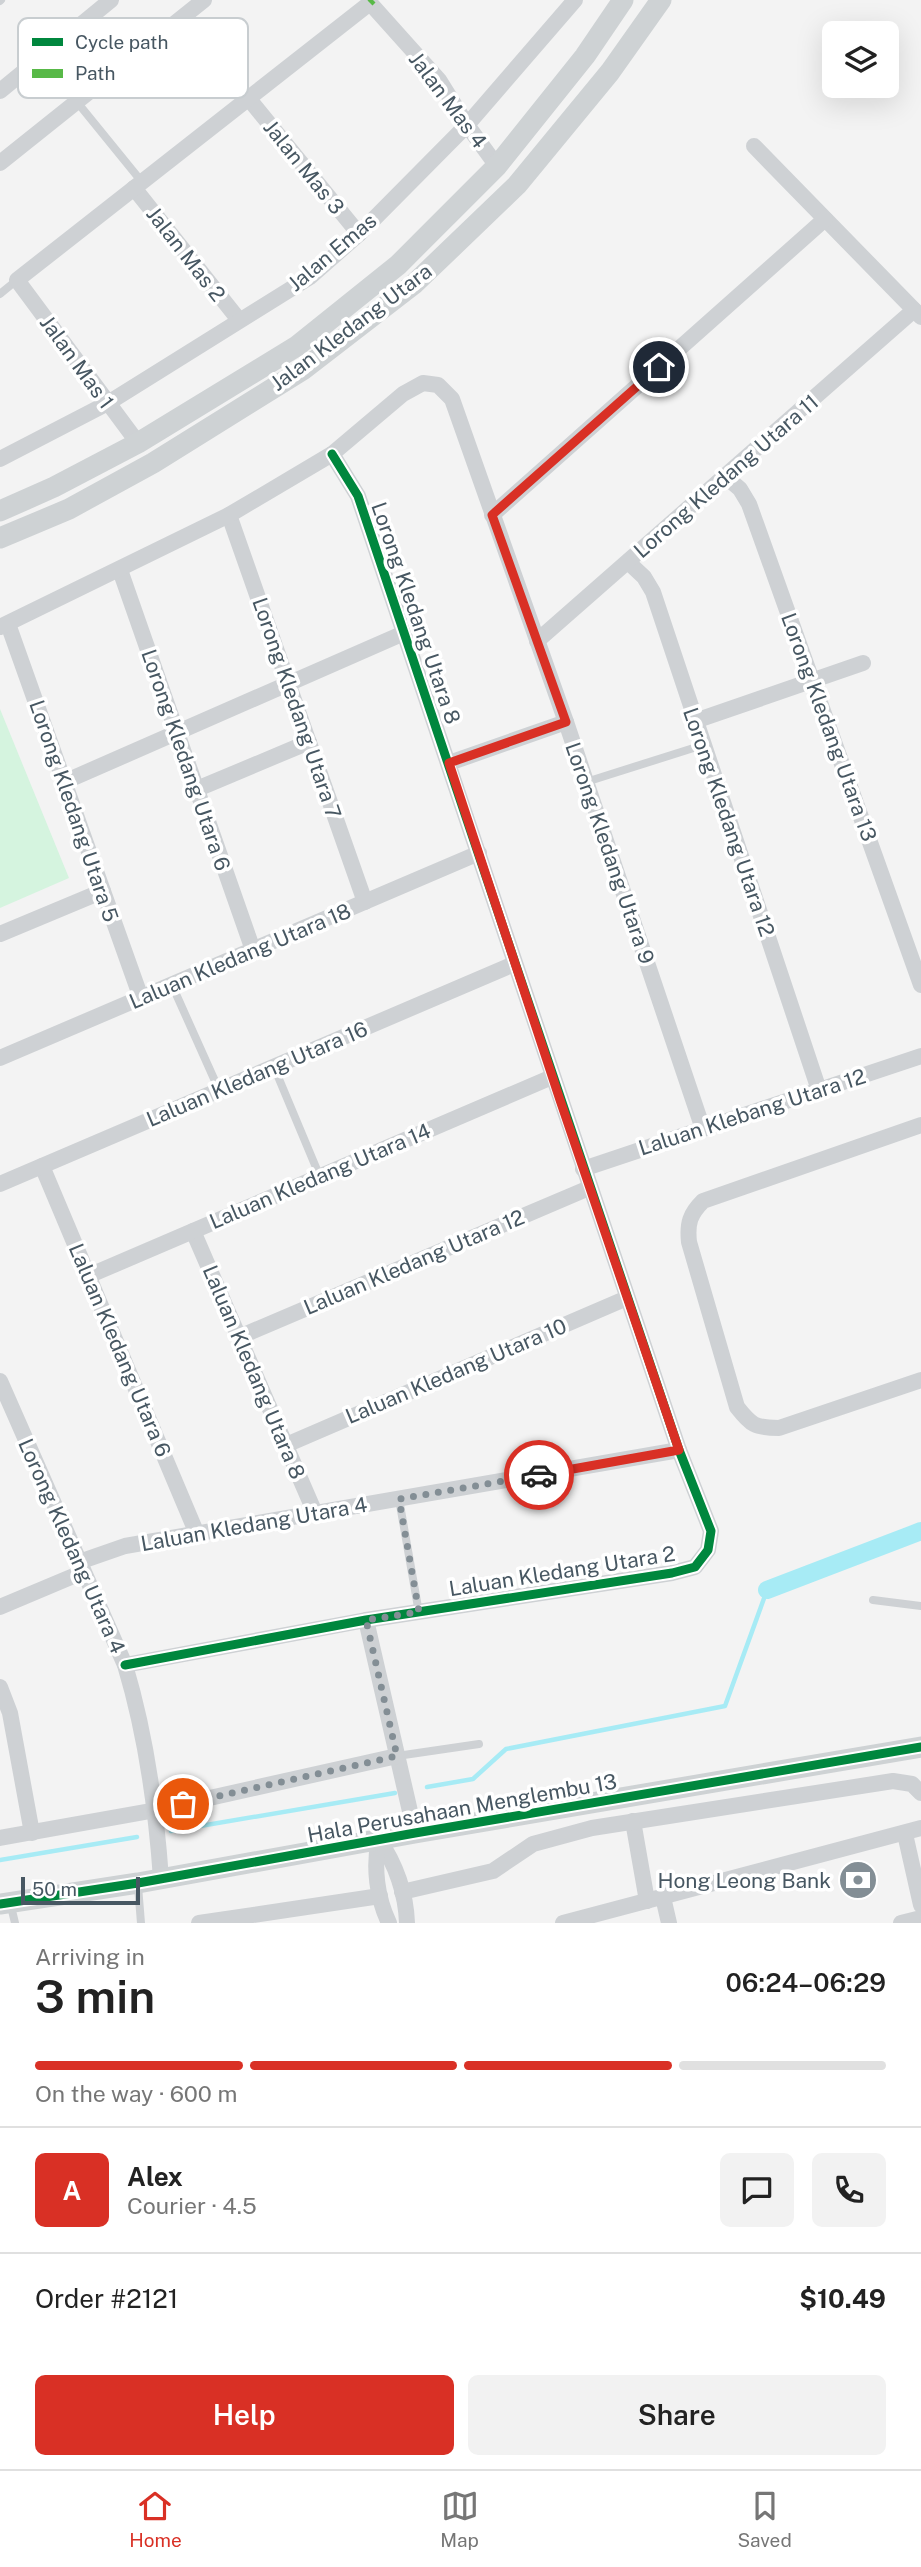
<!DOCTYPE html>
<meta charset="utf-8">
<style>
body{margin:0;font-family:"Public Sans",sans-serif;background:#f2f2f2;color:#222;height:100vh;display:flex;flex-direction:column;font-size:26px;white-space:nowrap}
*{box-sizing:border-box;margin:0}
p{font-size:23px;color:#767676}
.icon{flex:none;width:38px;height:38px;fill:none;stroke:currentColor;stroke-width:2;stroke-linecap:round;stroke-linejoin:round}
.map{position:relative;height:1923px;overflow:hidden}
.sheet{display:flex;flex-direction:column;background:#fff;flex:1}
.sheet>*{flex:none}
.buttons{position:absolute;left:822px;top:21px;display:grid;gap:14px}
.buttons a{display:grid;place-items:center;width:77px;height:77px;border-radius:10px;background:#fff;box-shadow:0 7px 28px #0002;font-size:35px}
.scale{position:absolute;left:21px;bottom:18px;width:119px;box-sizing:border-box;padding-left:7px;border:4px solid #475762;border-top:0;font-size:19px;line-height:24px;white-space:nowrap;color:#475762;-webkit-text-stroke:5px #fff;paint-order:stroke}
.pin{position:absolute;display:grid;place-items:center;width:60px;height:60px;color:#fff;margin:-30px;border:4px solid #fff;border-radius:50%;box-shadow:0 2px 7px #0007}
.courier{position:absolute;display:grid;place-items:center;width:70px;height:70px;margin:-35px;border:5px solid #d93025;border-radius:50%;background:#fff;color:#222;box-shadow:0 2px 9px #0007}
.overview em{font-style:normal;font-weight:600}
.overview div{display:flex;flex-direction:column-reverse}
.overview{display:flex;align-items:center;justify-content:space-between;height:119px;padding:0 35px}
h1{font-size:46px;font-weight:600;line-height:52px}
.bar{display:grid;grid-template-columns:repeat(4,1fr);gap:10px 7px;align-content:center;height:84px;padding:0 35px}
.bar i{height:9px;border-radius:5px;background:#e0e0e0}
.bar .on{background:#d93025}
.bar p{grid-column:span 4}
.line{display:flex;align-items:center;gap:18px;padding:0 35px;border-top:2px solid #e0e0e0}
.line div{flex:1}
.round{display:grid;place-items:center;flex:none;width:74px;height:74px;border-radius:10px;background:#f2f2f2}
.button{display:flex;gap:14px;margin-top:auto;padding:14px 35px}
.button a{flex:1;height:80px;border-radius:10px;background:#d93025;color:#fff;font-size:28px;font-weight:600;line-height:80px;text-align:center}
.button a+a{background:#f2f2f2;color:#222}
.dock{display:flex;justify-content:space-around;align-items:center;height:98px;border-top:2px solid #e0e0e0;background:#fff;font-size:19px;color:#767676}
.dock a{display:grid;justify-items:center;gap:4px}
.dock .on{color:#d93025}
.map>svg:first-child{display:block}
</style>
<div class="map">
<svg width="921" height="1923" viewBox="0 0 921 1923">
<rect width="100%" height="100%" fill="#f3f3f3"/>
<polygon fill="#d5f4df" points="0,709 69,878 0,908"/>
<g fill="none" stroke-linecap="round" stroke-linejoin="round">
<g stroke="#a7ebf5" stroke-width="4.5">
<polyline points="427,1787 473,1779 506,1749 725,1706 767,1590"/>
<polyline points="171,1831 395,1793"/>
<polyline points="0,1860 137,1837"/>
</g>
<polyline stroke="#a7ebf5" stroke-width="18" points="767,1590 921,1531"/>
<g stroke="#ced1d4" stroke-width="8">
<polyline points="0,1 1,0"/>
<polyline points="77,102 142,182"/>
<polyline points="0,294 17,280"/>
<polyline points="586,782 703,745"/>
<polyline points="172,985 219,1090"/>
<polyline points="274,1067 320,1177"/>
<polyline points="399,1499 419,1613"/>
<polyline points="873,1600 921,1606"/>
<polyline points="397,1756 479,1744"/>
<polyline points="138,1886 141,1923"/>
<polyline points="10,1902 15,1923"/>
</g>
<g stroke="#ced1d4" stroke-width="16">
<polyline points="0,91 111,0"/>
<polyline points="249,99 359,234"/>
<polyline points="754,146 921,317"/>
<polyline points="0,163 204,0"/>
<polyline points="134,188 239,320"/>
<polyline points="138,443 17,280 370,3 439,80 467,125 497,166"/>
<polyline points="0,459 108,403 310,277 359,234 467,125 575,0"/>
<polyline points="725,476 740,489 749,504 921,985"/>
<polyline points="229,515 365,902"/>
<polyline points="492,515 825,219"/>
<polyline points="628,562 644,577 653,592 819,1090"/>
<polyline points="120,570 253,950"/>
<polyline points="8,624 141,998"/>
<polyline points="0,627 229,515 332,454 403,394 423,383 438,385 452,399 566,722 703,1129"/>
<polyline points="537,641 914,310"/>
<polyline points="695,721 863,663"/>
<polyline points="449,763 566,722"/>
<polyline points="64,782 404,633"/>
<polyline points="197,789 309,742"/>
<polyline points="0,934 103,891"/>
<polyline points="0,1058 479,853"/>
<path d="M921 1125 703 1201C690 1214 687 1223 689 1242L737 1407C751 1425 755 1428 779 1428L921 1380"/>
<polyline points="42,1166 197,1534"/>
<polyline points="583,1169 921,1056"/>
<polyline points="0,1184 514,964"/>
<polyline points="193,1231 315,1513"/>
<polyline points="88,1276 552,1077"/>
<polyline points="239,1337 589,1188"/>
<path d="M0 1381 125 1665C146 1735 156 1806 161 1879"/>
<polyline points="286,1445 627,1298"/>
<polyline points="79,1562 125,1546 679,1450"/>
<polyline points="0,1607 83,1572"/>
<polyline points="366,1620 415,1833"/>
<polyline points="125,1665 366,1620 672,1573 695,1567 708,1550 711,1531 679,1450 358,496 332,454"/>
<polyline points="0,1687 10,1713 32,1833"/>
<polyline points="633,1821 647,1901"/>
<polyline points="905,1834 921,1905"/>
<polyline points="0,1838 156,1810 397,1756"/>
<path d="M379 1840C396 1864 406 1894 407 1923"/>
<path d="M379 1840C373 1867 377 1898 389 1923"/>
<polyline points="402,1892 493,1871 533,1844 592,1828 893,1781 912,1784 921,1793"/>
<polyline points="663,1897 669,1923"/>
<polyline points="199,1923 380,1896"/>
<polyline points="563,1923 921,1828"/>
<polyline points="901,1923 921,1918"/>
</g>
<g stroke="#ced2d4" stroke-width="21">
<polyline points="0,511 54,487 138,443 297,346 398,265 497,166 585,56 623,0"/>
<polyline points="0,538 69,509 153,463 304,369 414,284 517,185 610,72 661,0"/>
<polyline points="0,1904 138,1883 415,1833 921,1747"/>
</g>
<polyline stroke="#58b947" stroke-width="7" stroke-dasharray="14 7" stroke-linecap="butt" points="370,3 373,0"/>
<defs>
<g id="cycleway">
<polyline points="125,1665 366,1620 672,1573 695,1567 708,1550 711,1531 679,1450 358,496 332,454"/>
<polyline points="0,1904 138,1883 415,1833 921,1747"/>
</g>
</defs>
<use href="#cycleway" stroke="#fff" stroke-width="13"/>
<use href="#cycleway" stroke="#00873e" stroke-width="9"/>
</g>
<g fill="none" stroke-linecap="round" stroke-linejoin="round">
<polyline stroke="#838e95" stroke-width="7" stroke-dasharray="0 12.6" points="183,1804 397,1756 366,1620 419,1612 399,1499 539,1475"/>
<polyline stroke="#d93025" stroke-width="9" points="539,1475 679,1450 560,1100 449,763 566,722 492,515 659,367"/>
</g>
<defs>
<symbol id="bank-disc" viewBox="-11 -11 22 22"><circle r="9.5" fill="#838e95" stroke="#fff"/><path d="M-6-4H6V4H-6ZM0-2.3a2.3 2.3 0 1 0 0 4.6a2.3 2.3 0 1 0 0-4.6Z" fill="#fff"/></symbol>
</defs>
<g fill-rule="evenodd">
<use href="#bank-disc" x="836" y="1858" width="44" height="44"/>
</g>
<g text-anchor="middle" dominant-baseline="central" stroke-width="7" stroke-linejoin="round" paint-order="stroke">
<g font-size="21" fill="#475762" stroke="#fff">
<text transform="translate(448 100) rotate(53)">Jalan Mas 4</text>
<text transform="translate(304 167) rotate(51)">Jalan Mas 3</text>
<text transform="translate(332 252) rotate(-40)">Jalan Emas</text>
<text transform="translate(186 254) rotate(52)">Jalan Mas 2</text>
<text transform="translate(351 327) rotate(-37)">Jalan Kledang Utara</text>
<text transform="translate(77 362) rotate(54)">Jalan Mas 1</text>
<text transform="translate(726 476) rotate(-41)">Lorong Kledang Utara 11</text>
<text transform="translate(416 613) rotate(71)">Lorong Kledang Utara 8</text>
<text transform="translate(297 708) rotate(71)">Lorong Kledang Utara 7</text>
<text transform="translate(829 727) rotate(70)">Lorong Kledang Utara 13</text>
<text transform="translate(186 760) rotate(71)">Lorong Kledang Utara 6</text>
<text transform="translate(74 811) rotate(71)">Lorong Kledang Utara 5</text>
<text transform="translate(729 822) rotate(71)">Lorong Kledang Utara 12</text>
<text transform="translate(610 853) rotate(71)">Lorong Kledang Utara 9</text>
<text transform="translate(240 956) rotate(-23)">Laluan Kledang Utara 18</text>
<text transform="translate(257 1074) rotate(-23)">Laluan Kledang Utara 16</text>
<text transform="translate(752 1112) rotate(-18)">Laluan Klebang Utara 12</text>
<text transform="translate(320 1176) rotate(-23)">Laluan Kledang Utara 14</text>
<text transform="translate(414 1262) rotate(-23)">Laluan Kledang Utara 12</text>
<text transform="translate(120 1350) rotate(67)">Laluan Kledang Utara 6</text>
<text transform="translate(456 1371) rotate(-23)">Laluan Kledang Utara 10</text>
<text transform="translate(254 1372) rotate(67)">Laluan Kledang Utara 8</text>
<text transform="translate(254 1524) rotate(-10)">Laluan Kledang Utara 4</text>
<text transform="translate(72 1546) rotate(66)">Lorong Kledang Utara 4</text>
<text transform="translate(562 1571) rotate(-9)">Laluan Kledang Utara 2</text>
<text transform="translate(462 1808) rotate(-10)">Hala Perusahaan Menglembu 13</text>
</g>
<g font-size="21" fill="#475762" stroke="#fff" text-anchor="end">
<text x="831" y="1880">Hong Leong Bank</text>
</g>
</g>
<rect x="18" y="18" width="230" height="80" rx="10" fill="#fff" stroke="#c8cdd0" stroke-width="2"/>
<rect x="32" y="38" width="31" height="8" fill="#00873e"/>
<rect x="32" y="69" width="31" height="9" fill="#58b947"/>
<g font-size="19" fill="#475762">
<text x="75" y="49">Cycle path</text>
<text x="75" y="80">Path</text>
</g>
</svg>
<div class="buttons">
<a><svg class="icon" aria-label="layers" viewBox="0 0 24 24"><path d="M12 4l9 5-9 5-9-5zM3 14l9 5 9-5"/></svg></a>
</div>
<div class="scale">50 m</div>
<div class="pin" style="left:183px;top:1804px;background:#ea580c"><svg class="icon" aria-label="bag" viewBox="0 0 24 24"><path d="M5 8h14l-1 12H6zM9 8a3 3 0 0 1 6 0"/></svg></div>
<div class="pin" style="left:659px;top:367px;background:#1f2937"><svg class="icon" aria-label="home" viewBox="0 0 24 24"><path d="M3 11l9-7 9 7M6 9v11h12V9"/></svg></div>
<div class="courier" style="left:539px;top:1475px"><svg class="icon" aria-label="car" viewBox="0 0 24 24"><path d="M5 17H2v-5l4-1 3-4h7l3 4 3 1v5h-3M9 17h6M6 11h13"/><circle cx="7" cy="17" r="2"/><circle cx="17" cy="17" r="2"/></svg></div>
</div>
<section class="sheet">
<div class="overview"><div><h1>3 min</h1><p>Arriving in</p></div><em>06:24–06:29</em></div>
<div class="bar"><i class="on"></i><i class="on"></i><i class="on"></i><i></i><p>On the way · 600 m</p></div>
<div class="line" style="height:126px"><b class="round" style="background:#d93025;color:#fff">A</b><div><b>Alex</b><p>Courier · 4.5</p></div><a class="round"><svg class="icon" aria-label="chat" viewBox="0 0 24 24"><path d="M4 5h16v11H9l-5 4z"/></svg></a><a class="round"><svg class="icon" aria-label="phone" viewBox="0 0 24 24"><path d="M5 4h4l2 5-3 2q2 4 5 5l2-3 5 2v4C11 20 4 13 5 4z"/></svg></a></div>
<div class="line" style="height:91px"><div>Order #2121</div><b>$10.49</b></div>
<div class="button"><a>Help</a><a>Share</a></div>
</section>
<nav class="dock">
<a class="on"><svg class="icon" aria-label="home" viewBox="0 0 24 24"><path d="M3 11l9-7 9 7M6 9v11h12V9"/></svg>Home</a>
<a><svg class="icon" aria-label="map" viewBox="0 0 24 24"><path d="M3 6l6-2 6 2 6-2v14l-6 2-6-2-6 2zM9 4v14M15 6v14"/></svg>Map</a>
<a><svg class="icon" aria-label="saved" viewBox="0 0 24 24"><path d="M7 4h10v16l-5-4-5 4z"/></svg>Saved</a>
</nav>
